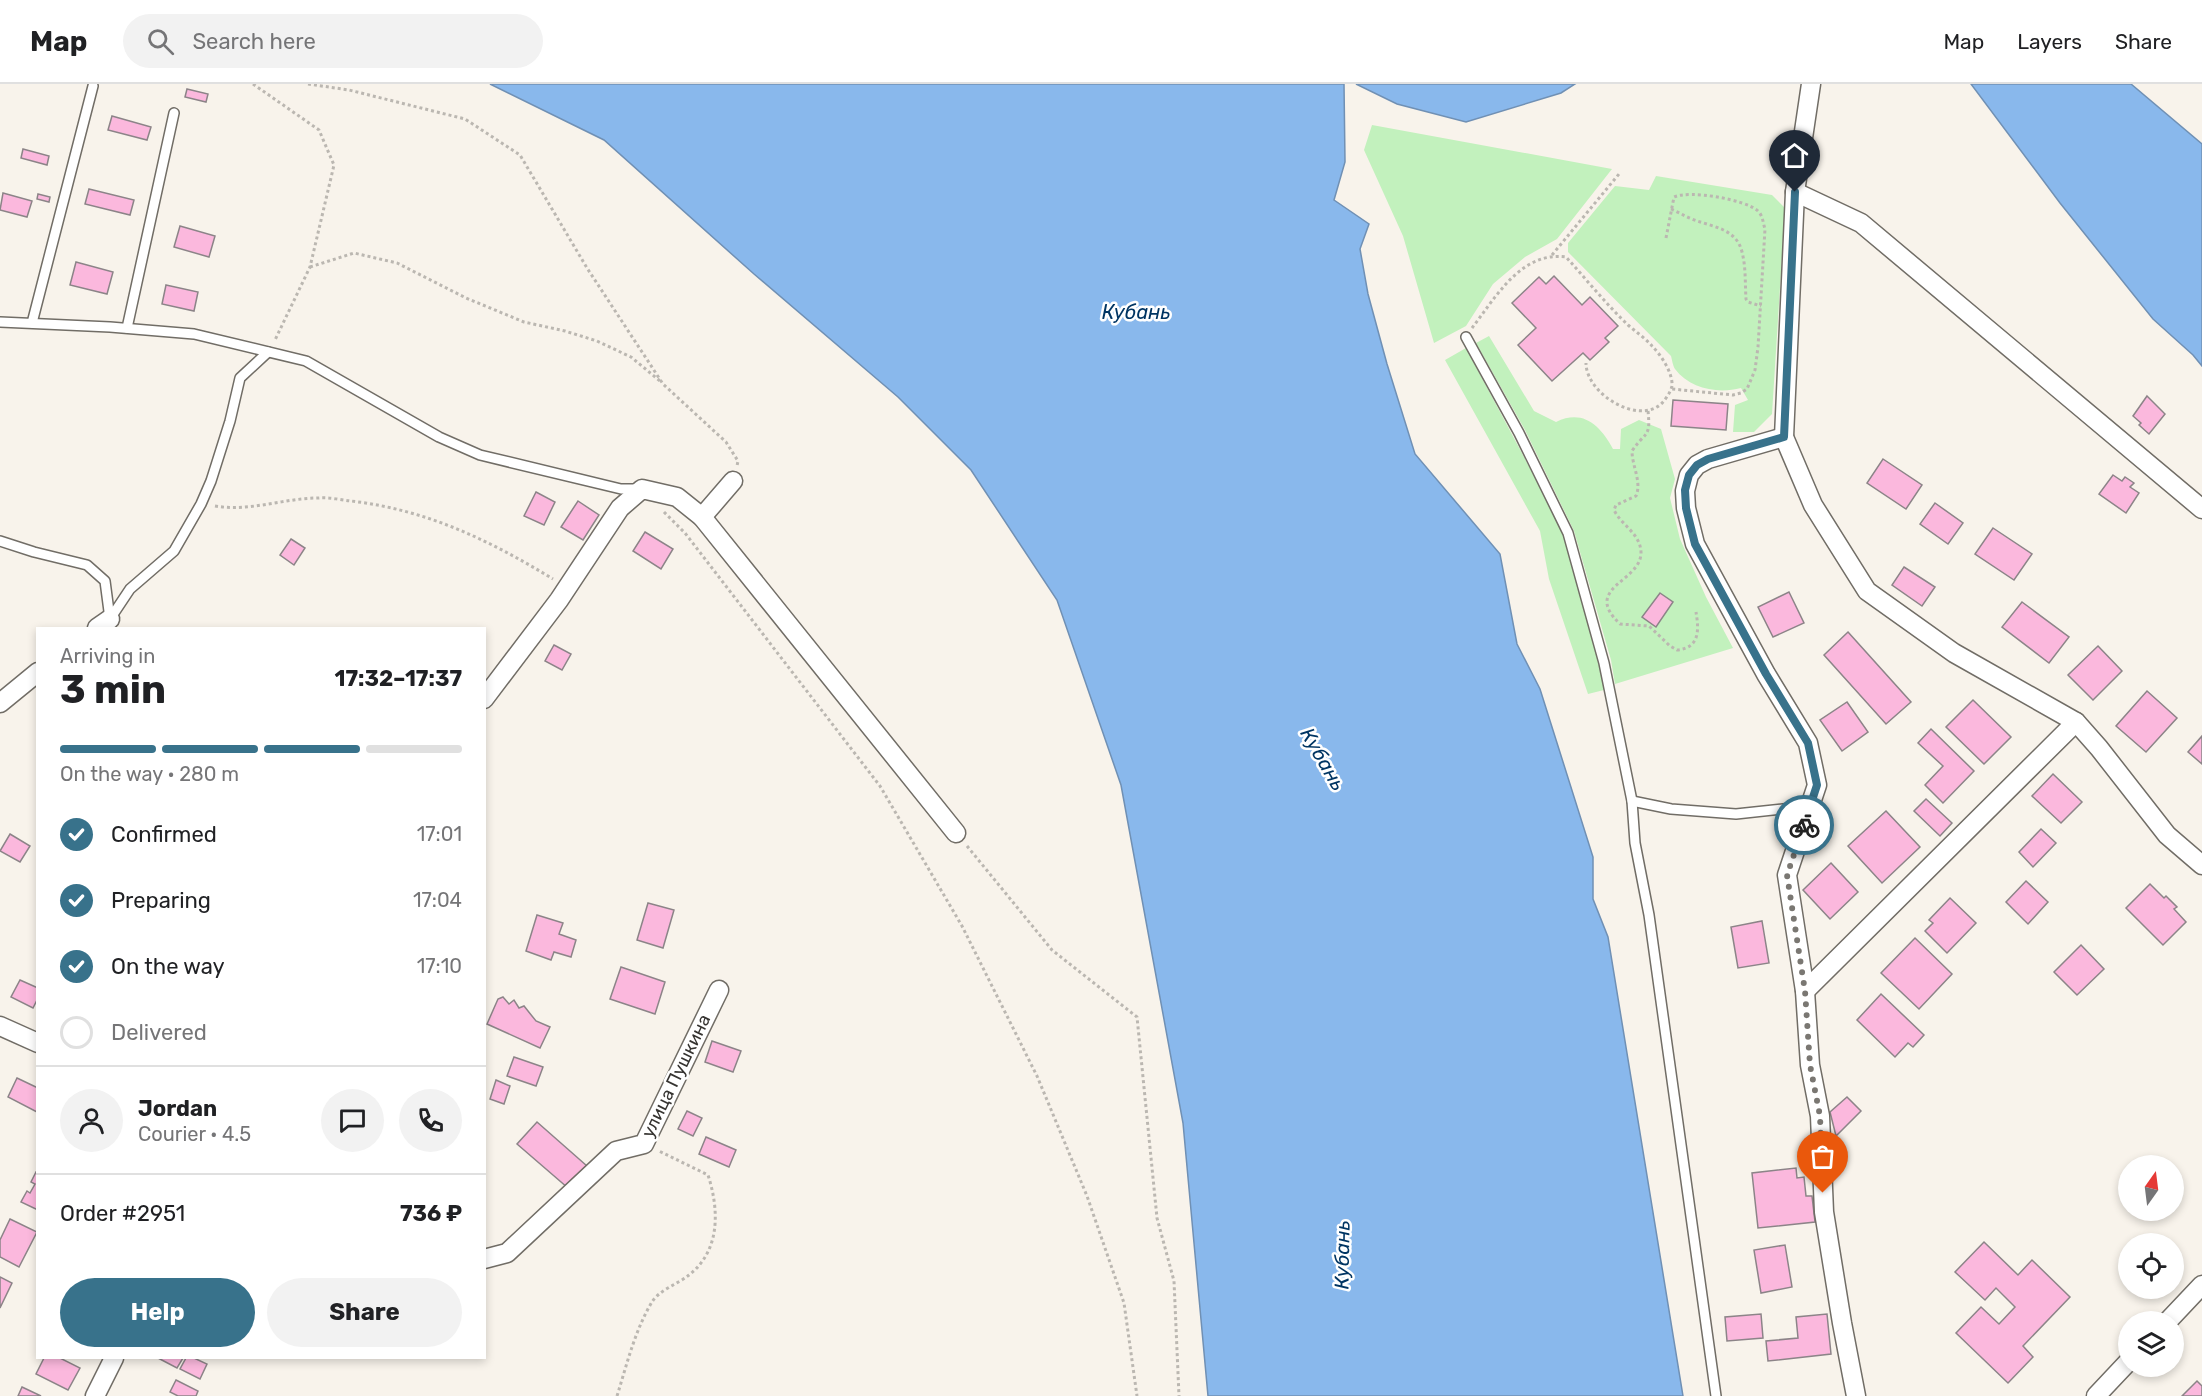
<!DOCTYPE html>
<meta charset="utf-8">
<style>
body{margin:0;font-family:Rubik,sans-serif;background:#f2f2f2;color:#202124;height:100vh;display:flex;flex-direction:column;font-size:22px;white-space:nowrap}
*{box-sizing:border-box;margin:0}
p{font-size:20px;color:#757577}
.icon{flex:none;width:33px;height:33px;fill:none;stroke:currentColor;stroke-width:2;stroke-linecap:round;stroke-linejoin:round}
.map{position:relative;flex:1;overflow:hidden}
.details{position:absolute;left:36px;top:543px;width:450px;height:732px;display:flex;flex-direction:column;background:#fff;border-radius:0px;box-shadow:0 3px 9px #0003}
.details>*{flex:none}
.needle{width:39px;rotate:14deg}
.buttons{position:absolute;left:2118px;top:1071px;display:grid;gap:12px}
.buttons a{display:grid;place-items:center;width:66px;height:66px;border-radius:50%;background:#fff;box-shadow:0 3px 9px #0003;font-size:30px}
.pin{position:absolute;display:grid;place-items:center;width:51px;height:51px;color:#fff;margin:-62px -26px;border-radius:50% 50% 50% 0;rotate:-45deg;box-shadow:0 0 6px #0007}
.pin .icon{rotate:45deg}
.courier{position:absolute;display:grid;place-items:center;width:60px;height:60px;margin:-30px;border:4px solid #38728b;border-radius:50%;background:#fff;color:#222;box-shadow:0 2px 8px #0007}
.summary em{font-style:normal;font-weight:700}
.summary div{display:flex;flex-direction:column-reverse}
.summary{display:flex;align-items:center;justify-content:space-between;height:102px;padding:0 24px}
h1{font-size:39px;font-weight:700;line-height:45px}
.bar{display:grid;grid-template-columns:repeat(4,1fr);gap:9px 6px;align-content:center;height:72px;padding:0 24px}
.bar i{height:8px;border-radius:4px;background:#e0e0e0}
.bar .on{background:#38728b}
.bar p{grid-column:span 4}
.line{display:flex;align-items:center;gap:15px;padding:0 24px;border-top:2px solid #e0e0e0}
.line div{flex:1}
.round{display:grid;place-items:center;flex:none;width:63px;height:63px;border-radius:32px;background:#f2f2f2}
ol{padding:0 24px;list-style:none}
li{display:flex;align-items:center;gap:18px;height:66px}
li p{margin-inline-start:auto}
li .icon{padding:6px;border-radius:50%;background:#38728b;color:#fff;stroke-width:4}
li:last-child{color:#757577}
li i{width:33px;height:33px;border:3px solid #e0e0e0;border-radius:50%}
.action{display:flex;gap:12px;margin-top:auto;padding:12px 24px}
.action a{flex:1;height:69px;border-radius:36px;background:#38728b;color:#fff;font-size:24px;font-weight:700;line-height:69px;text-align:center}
.action a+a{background:#f2f2f2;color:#202124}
header{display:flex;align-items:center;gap:36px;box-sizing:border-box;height:84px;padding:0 30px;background:#fff;border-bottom:2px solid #e0e0e0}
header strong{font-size:28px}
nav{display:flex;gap:33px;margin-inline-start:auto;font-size:21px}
.search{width:420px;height:54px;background:#f2f2f2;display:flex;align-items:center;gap:15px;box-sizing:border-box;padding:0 21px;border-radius:33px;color:#757577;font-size:22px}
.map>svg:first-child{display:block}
</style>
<header>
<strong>Map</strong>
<div class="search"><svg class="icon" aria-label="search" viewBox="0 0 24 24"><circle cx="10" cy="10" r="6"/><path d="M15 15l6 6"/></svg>Search here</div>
<nav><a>Map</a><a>Layers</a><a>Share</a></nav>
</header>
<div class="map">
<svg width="2202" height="1312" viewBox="0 0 2202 1312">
<rect width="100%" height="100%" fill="#f8f3eb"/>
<g fill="#c2f1bd">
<polygon points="1372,41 1612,85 1557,155 1525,173 1493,200 1466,242 1434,259 1403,152 1364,66"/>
<path d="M1656 92 1772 111 1785 124 1772 330 1754 348H1733L1735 321 1748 316 1741 304C1718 310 1690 305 1675 285 1673 282 1672 276 1671 272L1568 168V159L1615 102 1649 106Z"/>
<path d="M1489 252 1534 327 1556 338C1583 325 1600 341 1613 365H1620L1621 345 1639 336 1661 345 1675 395 1670 414 1680 455 1706 513 1733 564 1615 600 1611 576 1574 447 1525 346 1476 259Z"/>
<polygon points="1466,264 1566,452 1602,582 1604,606 1588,610 1549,495 1540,447 1445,276"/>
</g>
<g fill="#89b8ec" stroke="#7090b4" stroke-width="1.5">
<polygon points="490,0 1344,0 1345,78 1334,116 1369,140 1360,165 1368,210 1387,280 1415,370 1500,470 1517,560 1540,605 1593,773 1593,815 1608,853 1683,1312 1208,1312 1183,1039 1121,701 1057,516 971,386 898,313 754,190 604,56"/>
<polygon points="1356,0 1575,0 1561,9 1466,38 1397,20"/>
<polygon points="1971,0 2131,0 2202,60 2202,282 2193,271 2153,235 2060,119"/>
</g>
<g fill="#fbb8dd" stroke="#8c8488" stroke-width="1.5">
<polygon points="187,5 208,10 206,18 185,13"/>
<polygon points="112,32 151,43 147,56 108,46"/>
<polygon points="23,65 49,72 47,81 21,74"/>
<polygon points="89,105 134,116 130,131 85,120"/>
<polygon points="3,109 32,117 27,133 0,126"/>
<polygon points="38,110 50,113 49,118 37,115"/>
<polygon points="180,142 215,152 209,173 174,163"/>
<polygon points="76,178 113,188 107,210 70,201"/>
<polygon points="1554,192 1582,221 1590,213 1618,242 1605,254 1609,258 1590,276 1583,269 1552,297 1518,261 1536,244 1512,219 1539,193 1546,200"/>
<polygon points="166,201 198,208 194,227 162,220"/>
<polygon points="2147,312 2165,330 2149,350 2139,341 2141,339 2133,332"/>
<polygon points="1673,316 1728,320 1726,346 1671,342"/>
<polygon points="1883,375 1922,401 1906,425 1867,399"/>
<polygon points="2113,391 2122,397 2125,393 2134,399 2130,403 2139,409 2126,429 2099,410"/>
<polygon points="536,408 555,418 544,441 524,432"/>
<polygon points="578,417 599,431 583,456 561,443"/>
<polygon points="1935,419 1963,439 1948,460 1920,440"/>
<polygon points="1993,444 2032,470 2014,496 1975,470"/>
<polygon points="645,448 673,465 661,485 633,467"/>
<polygon points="291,455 305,464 294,481 280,471"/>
<polygon points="1904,483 1935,503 1922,522 1892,501"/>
<polygon points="1789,508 1804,539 1773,553 1758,523"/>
<polygon points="1660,509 1673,518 1656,543 1642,533"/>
<polygon points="2022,518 2069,553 2049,579 2002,543"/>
<polygon points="1848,548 1911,618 1886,640 1824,571"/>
<polygon points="554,561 571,570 562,586 545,577"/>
<polygon points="2098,562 2122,587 2093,616 2068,591"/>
<polygon points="2147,607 2177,634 2146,668 2116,642"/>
<polygon points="1973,616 2011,653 1984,680 1946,643"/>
<polygon points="1847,618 1868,648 1842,667 1820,636"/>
<polygon points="1931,645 1974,687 1943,719 1925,701 1943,682 1918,659"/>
<polygon points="2202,652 2202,680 2188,668"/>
<polygon points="2053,690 2082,718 2061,739 2032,712"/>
<polygon points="1926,715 1952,739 1940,752 1914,727"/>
<polygon points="1886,727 1920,763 1882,799 1848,762"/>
<polygon points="2041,745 2056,759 2033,783 2019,768"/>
<polygon points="10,750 30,762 20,778 0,767"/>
<polygon points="1831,779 1858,808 1830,835 1803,806"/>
<polygon points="2026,797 2048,818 2028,840 2006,818"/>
<polygon points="2150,800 2164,814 2166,812 2177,823 2174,825 2186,838 2163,861 2126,824"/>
<polygon points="1950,814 1976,839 1947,869 1925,847 1933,839 1929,836"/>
<polygon points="648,819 674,826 663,864 637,856"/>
<polygon points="537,831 563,839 559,850 576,856 571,873 554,868 551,876 526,867"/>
<polygon points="1762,837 1769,879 1738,884 1731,843"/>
<polygon points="1915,854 1952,890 1919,925 1881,889"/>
<polygon points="2081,861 2104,885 2077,911 2054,888"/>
<polygon points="621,883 665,898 655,930 610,915"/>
<polygon points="20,896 38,904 38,914 33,924 11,913"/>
<polygon points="1881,910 1924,951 1913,963 1908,959 1895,973 1857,936"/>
<polygon points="503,913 509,920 514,916 519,924 524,922 536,937 550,943 540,964 487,940 498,915"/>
<polygon points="712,957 741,967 733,988 705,978"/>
<polygon points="514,973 543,983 536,1002 507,992"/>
<polygon points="17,994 38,1004 37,1028 8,1013"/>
<polygon points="496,996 510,1002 504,1020 490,1015"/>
<polygon points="1847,1013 1861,1027 1836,1052 1830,1028"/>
<polygon points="687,1027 702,1034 693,1052 678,1045"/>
<polygon points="537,1038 587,1082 568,1104 517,1060"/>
<polygon points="706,1053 736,1066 729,1083 699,1070"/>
<polygon points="1796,1084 1797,1094 1804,1093 1806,1112 1812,1112 1815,1138 1758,1144 1752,1089"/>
<polygon points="36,1088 38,1089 38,1126 21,1118 27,1107 30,1109 35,1100 31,1098"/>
<polygon points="10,1135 37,1148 19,1183 0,1173 0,1156"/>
<polygon points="1984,1158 2018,1191 2032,1176 2070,1213 2023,1262 2033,1273 2008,1299 1956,1249 1981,1223 1999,1240 2015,1223 1996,1204 1985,1216 1955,1188"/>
<polygon points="1785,1161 1792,1203 1761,1209 1754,1166"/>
<polygon points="0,1193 12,1199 0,1224"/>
<polygon points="1761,1230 1763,1254 1727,1257 1725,1233"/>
<polygon points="1827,1230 1831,1270 1768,1277 1766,1257 1798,1254 1796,1233"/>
<polygon points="44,1274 60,1274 80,1284 68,1306 36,1290"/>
<polygon points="158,1274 183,1274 177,1284"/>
<polygon points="186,1274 194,1274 207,1280 200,1295 180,1285"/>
<polygon points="176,1296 198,1307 196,1312 178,1312 170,1308"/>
<polygon points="2197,1297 2202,1302 2202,1312 2182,1312"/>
<polygon points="22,1303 41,1312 18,1312"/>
</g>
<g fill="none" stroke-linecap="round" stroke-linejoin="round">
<defs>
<g id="lane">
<polyline points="0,238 110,243 194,250 306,277 439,353 480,371 621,405 638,405"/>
<polyline points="32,239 93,2"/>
<polyline points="127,244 174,29"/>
<polyline points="1466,253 1519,349 1568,449 1604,579 1632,717 1635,759 1649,831 1716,1312"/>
<polyline points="0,457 34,468 87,481 105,497 110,535"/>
<polyline points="110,535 130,505 174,467 201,420 211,397 230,337 240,294 268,268"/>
<polyline points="1632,717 1671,725 1736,730 1811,722"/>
</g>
<g id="street">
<polyline points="1811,0 1795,108 1784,353 1813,421 1867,507 1954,569 2076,638 2099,664 2167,751 2202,781"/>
<polyline points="1795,108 1861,139 2202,425"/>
<polyline points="1784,353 1708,375 1697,381 1689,391 1685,407 1686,424 1695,460 1766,590 1808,659 1817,701 1787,791 1805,907 1810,981 1820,1032 1824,1128 1842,1239 1856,1312"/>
<polyline points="702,433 956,749"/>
<polyline points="97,544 110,535"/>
<polyline points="484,615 559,516 620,424 642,405 677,413 702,433 733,397"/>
<polyline points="0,619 38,588"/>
<polyline points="1805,907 2076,638"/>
<polyline points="0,942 38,959"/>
<polyline points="484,1175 507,1169 616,1067 644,1060 719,906"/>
<polyline points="2167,1238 2202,1201"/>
<polyline points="95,1312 114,1274"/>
<polyline points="2096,1312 2128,1278"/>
</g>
</defs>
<use href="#lane" stroke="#716d66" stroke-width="12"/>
<use href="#street" stroke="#716d66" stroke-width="21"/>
<g stroke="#bbb7b1" stroke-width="3" stroke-dasharray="3 3" stroke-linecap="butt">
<polyline points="253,0 319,46 334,81 310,183 275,256"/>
<polyline points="308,0 349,6 465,35 520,71 587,184 663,300 726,358 738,377 737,382"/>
<path d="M1671 125C1680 129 1688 134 1697 137 1715 143 1737 146 1742 168 1746 183 1745 200 1746 215L1748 218 1761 222"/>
<path d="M1666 154 1674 113C1689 106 1745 115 1758 127 1763 132 1763 139 1765 145L1758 263 1755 286 1747 305 1741 309 1733 311 1672 305"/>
<polyline points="1552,171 1619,90"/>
<polyline points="310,183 354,169 397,179 466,214 524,238 565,247 597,257 631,273 660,297"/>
<path d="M1472 244C1496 213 1521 167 1566 173 1586 195 1606 220 1628 241 1636 248 1645 254 1652 262 1661 271 1673 289 1672 302 1671 306 1669 310 1666 314 1646 346 1586 312 1586 279"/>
<path d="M1648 327C1651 355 1645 347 1632 367 1632 382 1642 398 1636 412L1616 421 1614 426C1622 442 1640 449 1641 468 1642 498 1581 503 1620 540L1649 542 1670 562 1677 566C1700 564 1699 546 1696 528"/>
<path d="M215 422C250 428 284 414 319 414 329 413 341 416 351 417 427 426 489 456 553 495"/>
<polyline points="664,428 685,449 880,702 962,842 1037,992 1087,1112 1124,1219 1137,1312"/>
<polyline points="967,762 1052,866 1137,933 1157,1134 1174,1197 1179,1312"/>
<path d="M617 1312C627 1280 635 1246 652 1218 659 1206 678 1200 689 1191 721 1166 719 1125 708 1091L659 1067"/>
</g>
<use href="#lane" stroke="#fff" stroke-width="9"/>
<use href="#street" stroke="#fff" stroke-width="18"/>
</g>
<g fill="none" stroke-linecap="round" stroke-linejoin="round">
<polyline stroke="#7a7772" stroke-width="6" stroke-dasharray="0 10.8" points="1804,741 1787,791 1805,907 1810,981 1820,1032 1823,1109"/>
<polyline stroke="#38728b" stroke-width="8" points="1795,108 1784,353 1708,375 1697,381 1689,391 1685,406 1686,424 1695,460 1766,590 1808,659 1817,701 1804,741"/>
</g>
<g text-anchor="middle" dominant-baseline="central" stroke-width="5" stroke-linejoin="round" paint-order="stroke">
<g font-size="18" fill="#363431" stroke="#fff">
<text transform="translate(676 992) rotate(-64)">улица Пушкина</text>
</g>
<g font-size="20" font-style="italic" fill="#003563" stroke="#fff">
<text x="1136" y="228">Кубань</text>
<text transform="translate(1323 675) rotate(60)">Кубань</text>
<text transform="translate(1342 1171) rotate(-89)">Кубань</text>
</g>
</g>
</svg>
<div class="buttons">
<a><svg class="needle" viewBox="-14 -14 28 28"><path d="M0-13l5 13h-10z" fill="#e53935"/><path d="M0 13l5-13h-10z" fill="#757577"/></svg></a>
<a><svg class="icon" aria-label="locate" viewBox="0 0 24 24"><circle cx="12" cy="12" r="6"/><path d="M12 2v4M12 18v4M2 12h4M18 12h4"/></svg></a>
<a><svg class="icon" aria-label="layers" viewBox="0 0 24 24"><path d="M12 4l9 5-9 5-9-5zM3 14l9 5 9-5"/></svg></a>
</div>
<div class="pin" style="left:1823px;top:1109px;background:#ea580c"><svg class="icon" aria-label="bag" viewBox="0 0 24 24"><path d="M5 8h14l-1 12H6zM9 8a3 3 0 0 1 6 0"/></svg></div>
<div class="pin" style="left:1795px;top:108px;background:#1f2937"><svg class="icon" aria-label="home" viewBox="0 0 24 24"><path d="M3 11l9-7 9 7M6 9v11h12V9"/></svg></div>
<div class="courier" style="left:1804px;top:741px"><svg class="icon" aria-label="bike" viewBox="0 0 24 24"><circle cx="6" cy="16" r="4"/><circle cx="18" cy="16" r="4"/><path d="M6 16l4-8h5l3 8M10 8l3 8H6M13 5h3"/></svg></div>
<section class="details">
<div class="summary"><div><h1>3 min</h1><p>Arriving in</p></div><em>17:32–17:37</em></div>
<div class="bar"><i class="on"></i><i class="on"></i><i class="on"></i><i></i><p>On the way · 280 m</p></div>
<ol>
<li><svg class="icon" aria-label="check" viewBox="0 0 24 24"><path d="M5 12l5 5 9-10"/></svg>Confirmed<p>17:01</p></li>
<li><svg class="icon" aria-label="check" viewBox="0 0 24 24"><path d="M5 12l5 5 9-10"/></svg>Preparing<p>17:04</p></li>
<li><svg class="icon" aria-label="check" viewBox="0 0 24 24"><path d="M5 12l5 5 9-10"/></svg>On the way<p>17:10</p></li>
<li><i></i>Delivered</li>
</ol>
<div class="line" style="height:108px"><a class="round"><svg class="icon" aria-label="person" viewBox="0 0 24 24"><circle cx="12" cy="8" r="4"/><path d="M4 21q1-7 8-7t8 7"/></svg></a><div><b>Jordan</b><p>Courier · 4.5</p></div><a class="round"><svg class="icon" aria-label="chat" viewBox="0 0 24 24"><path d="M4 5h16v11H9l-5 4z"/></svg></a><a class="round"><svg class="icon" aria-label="phone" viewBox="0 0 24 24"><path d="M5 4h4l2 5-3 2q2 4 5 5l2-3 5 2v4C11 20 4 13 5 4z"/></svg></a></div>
<div class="line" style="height:78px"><div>Order #2951</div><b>736 ₽</b></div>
<div class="action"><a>Help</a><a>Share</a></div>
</section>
</div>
